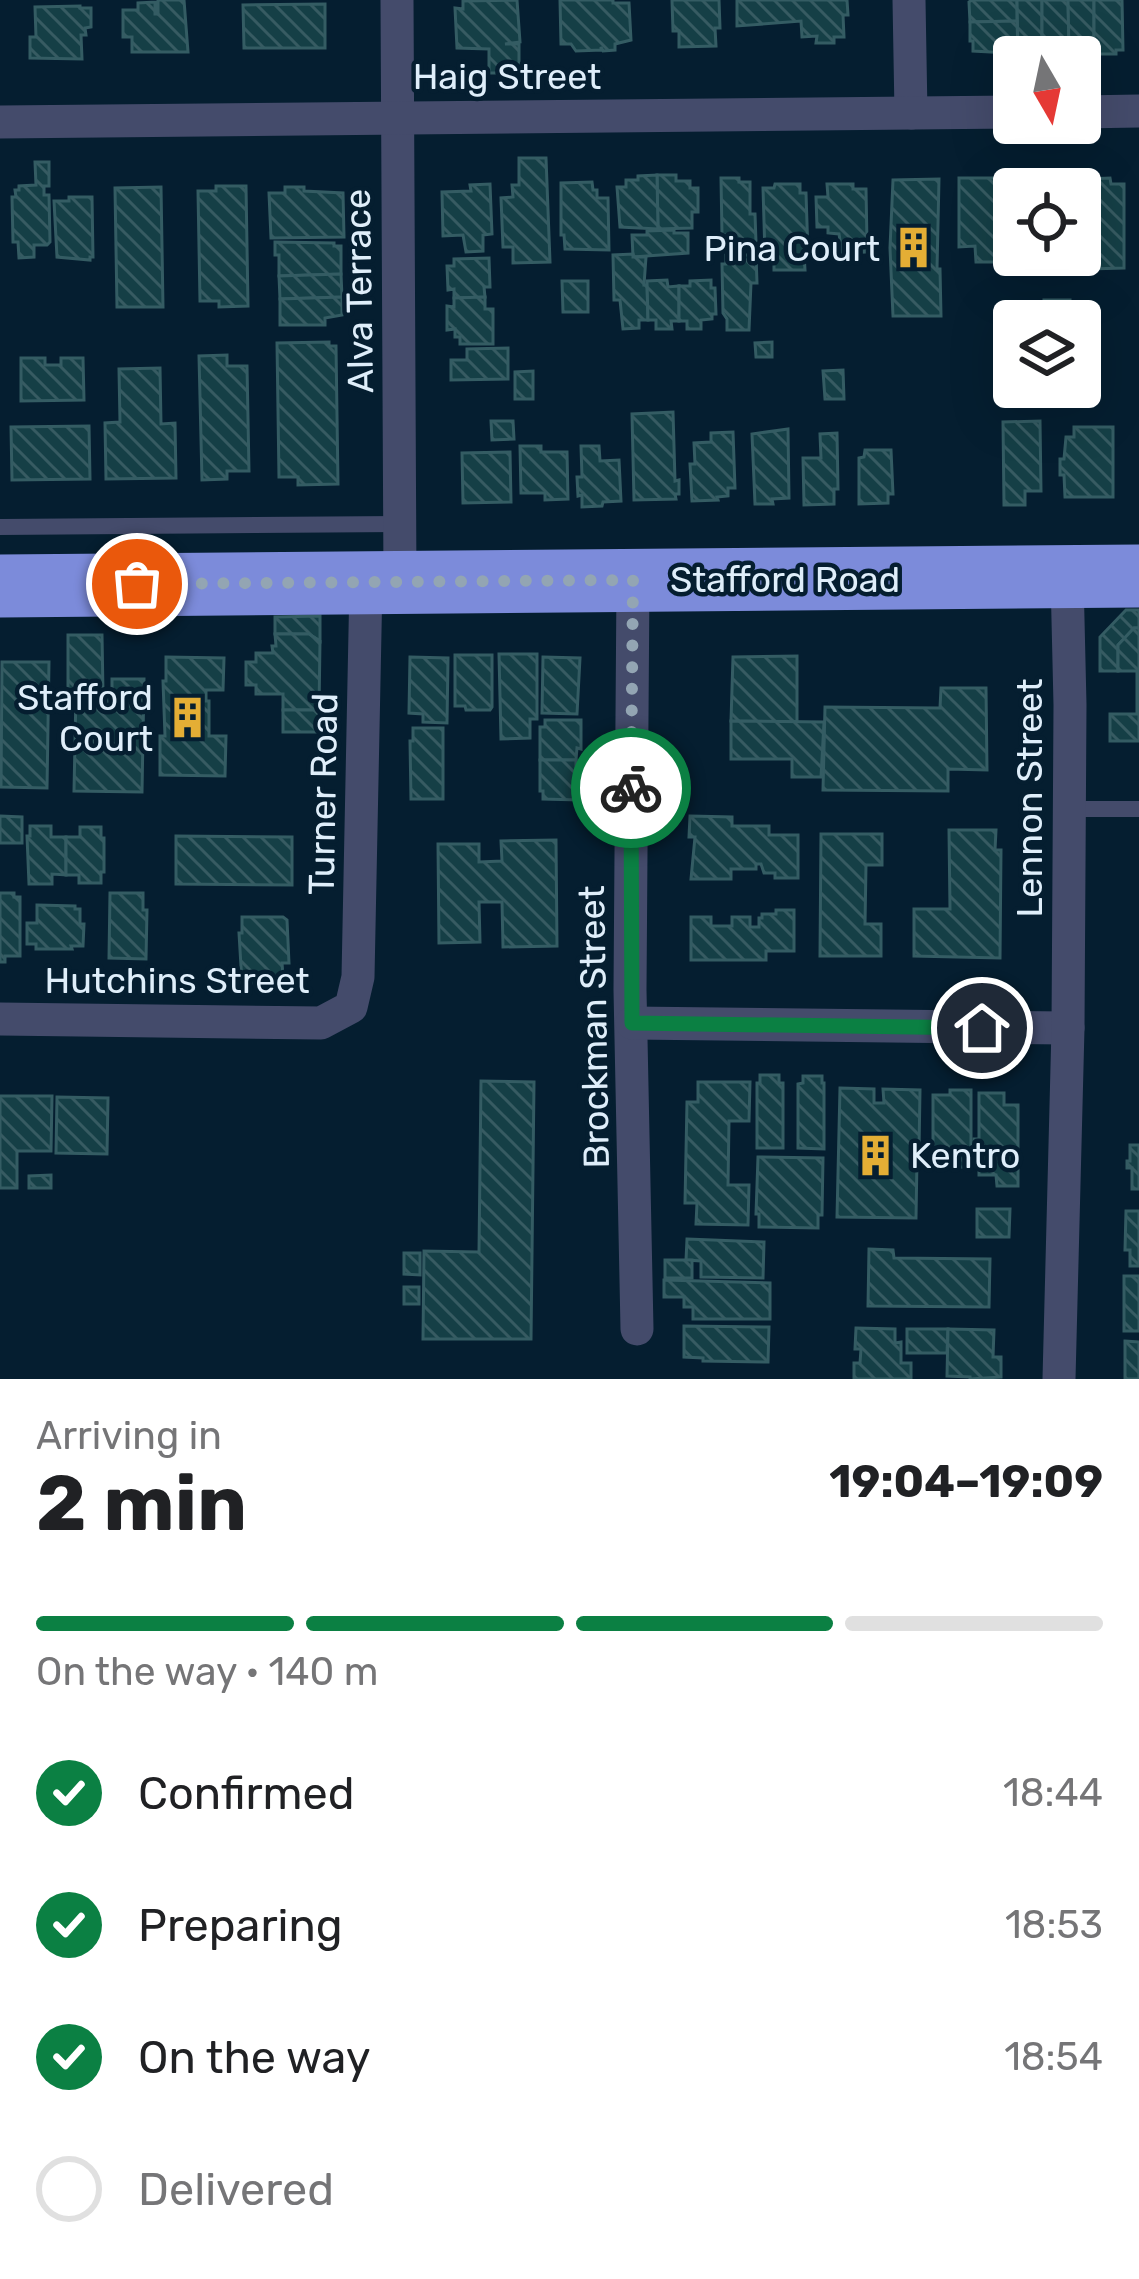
<!DOCTYPE html>
<meta charset="utf-8">
<style>
body{margin:0;font-family:Rubik,sans-serif;background:#f6f6f6;color:#202124;height:100vh;display:flex;flex-direction:column;font-size:45px;white-space:nowrap}
*{box-sizing:border-box;margin:0}
p{font-size:39px;color:#757577}
.icon{flex:none;width:66px;height:66px;fill:none;stroke:currentColor;stroke-width:2;stroke-linecap:round;stroke-linejoin:round}
.map{position:relative;height:1379px;overflow:hidden}
.drawer{display:flex;flex-direction:column;background:#fff;flex:1}
.drawer>*{flex:none}
.needle{width:78px;rotate:171deg}
.controls{position:absolute;left:993px;top:36px;display:grid;gap:24px}
.controls a{display:grid;place-items:center;width:108px;height:108px;border-radius:12px;background:#fff;box-shadow:0 12px 48px #0002;font-size:60px}
.pin{position:absolute;display:grid;place-items:center;width:102px;height:102px;color:#fff;margin:-51px;border:6px solid #fff;border-radius:50%;box-shadow:0 3px 12px #0007}
.courier{position:absolute;display:grid;place-items:center;width:120px;height:120px;margin:-60px;border:9px solid #0b8043;border-radius:50%;background:#fff;color:#222;box-shadow:0 3px 15px #0007}
.head em{font-style:normal;font-weight:700}
.head div{display:flex;flex-direction:column-reverse}
.head{display:flex;align-items:center;justify-content:space-between;height:204px;padding:0 36px}
h1{font-size:78px;font-weight:700;line-height:90px}
.bar{display:grid;grid-template-columns:repeat(4,1fr);gap:18px 12px;align-content:center;height:144px;padding:0 36px}
.bar i{height:15px;border-radius:9px;background:#e0e0e0}
.bar .active{background:#0b8043}
.bar p{grid-column:span 4}
ol{padding:0 36px;list-style:none}
li{display:flex;align-items:center;gap:36px;height:132px}
li p{margin-inline-start:auto}
li .icon{padding:12px;border-radius:50%;background:#0b8043;color:#fff;stroke-width:4}
li:last-child{color:#757577}
li i{width:66px;height:66px;border:6px solid #e0e0e0;border-radius:50%}
.map>svg:first-child{display:block}
</style>
<div class="map">
<svg width="1139" height="1379" viewBox="0 0 1139 1379">
<defs>
<pattern id="building-back-hatch" width="6" height="6" patternUnits="userSpaceOnUse" patternTransform="scale(3)"><rect width="6" height="6" fill="#153f46"/><path d="M-1 5l2 2M0 0l6 6M5-1l2 2" fill="none" stroke="#375b62"/></pattern>
</defs>
<rect width="100%" height="100%" fill="#051e30"/>
<g fill="url(#building-back-hatch)" stroke="#345c63" stroke-width="3">
<polygon points="158,0 184,0 188,52 132,52 132,37 123,37 123,10 138,10 138,3 155,2 155,14 158,14"/>
<polygon points="517,0 520,42 505,44 519,44 519,73 489,73 489,49 457,48 455,8 463,9 463,1"/>
<polygon points="560,0 613,0 613,3 629,3 631,40 615,44 615,50 603,51 601,47 601,50 576,51 571,44 561,44"/>
<polygon points="672,0 719,0 720,28 715,28 716,46 679,47 679,31 673,31"/>
<polygon points="737,0 847,0 848,15 843,15 844,37 834,37 834,43 816,43 817,36 802,37 801,21 737,26"/>
<polygon points="972,0 1017,0 1017,21 970,22 969,2"/>
<polygon points="1017,0 1042,0 1042,55 1021,55 1018,51"/>
<polygon points="1042,0 1068,0 1069,50 1065,51 1064,54 1042,55"/>
<polygon points="1068,0 1094,0 1094,54 1072,54 1072,50 1069,50"/>
<polygon points="1094,0 1122,0 1123,50 1116,50 1116,54 1094,54"/>
<polygon points="325,4 325,48 244,48 243,5"/>
<polygon points="80,6 80,8 91,8 91,27 85,28 86,35 81,35 82,59 30,58 30,37 36,37 35,7"/>
<polygon points="1017,21 1018,51 1008,51 1008,53 973,51 973,41 970,41 970,22"/>
<polygon points="519,158 546,158 550,262 513,263 513,247 503,247 501,198 513,197 512,185 519,185"/>
<polygon points="35,162 49,162 49,186 44,186 44,195 49,195 50,242 47,245 34,245 34,257 19,258 18,242 13,242 12,197 16,197 15,190 19,190 19,186 36,185"/>
<polygon points="657,175 676,175 676,181 690,181 690,188 698,188 698,212 692,212 692,228 658,229"/>
<polygon points="657,175 658,229 620,227 617,187 626,187 626,180 638,180 638,176"/>
<polygon points="721,178 739,178 739,182 750,182 750,214 755,214 756,242 725,242 726,235 722,235"/>
<polygon points="959,178 996,178 997,262 976,262 975,246 959,247"/>
<polygon points="1110,178 1111,184 1124,184 1124,268 1089,269 1087,179"/>
<polygon points="939,179 937,269 940,269 941,316 893,316 890,248 893,180"/>
<polygon points="1003,179 1038,179 1038,189 1014,189 1014,255 1004,255"/>
<polygon points="1044,179 1065,179 1065,186 1081,186 1081,245 1080,189 1044,189"/>
<polygon points="592,182 593,190 597,190 597,198 608,198 609,250 565,249 564,235 561,235 561,183"/>
<polygon points="490,184 492,234 483,235 483,251 466,252 463,235 443,236 442,192 471,191 470,185"/>
<polygon points="775,184 800,184 800,193 806,193 808,254 804,254 805,270 774,270 774,255 765,255 763,188 774,188"/>
<polygon points="827,184 853,184 853,189 866,189 867,243 865,243 865,252 842,253 839,234 828,233 828,227 817,227 816,197 828,197"/>
<polygon points="216,186 246,186 248,306 219,307 219,301 200,301 198,191 216,191"/>
<polygon points="161,187 163,307 117,307 115,188"/>
<polygon points="285,187 304,187 304,191 343,193 344,237 271,238 269,193 285,193"/>
<polygon points="69,197 92,197 93,257 90,257 90,260 57,257 54,201 69,201"/>
<polygon points="674,230 674,233 688,233 688,253 633,257 632,235 647,235 647,231"/>
<polygon points="275,242 334,243 334,246 341,246 341,274 279,276 279,255 275,255"/>
<polygon points="633,254 633,257 646,257 644,285 647,285 648,320 639,320 639,328 623,329 620,300 614,300 613,255"/>
<polygon points="726,255 756,255 757,283 751,283 749,330 727,330 727,319 723,313 722,264 726,264"/>
<polygon points="489,258 490,287 484,287 485,297 454,298 454,289 448,290 447,266 454,266 454,259"/>
<polygon points="341,274 342,297 280,299 279,276"/>
<polygon points="667,280 668,287 679,286 679,321 671,321 672,329 656,329 656,320 648,320 647,281"/>
<polygon points="711,280 711,288 715,288 716,314 712,314 712,319 701,320 701,329 687,329 687,321 679,321 679,286 690,286 690,281"/>
<polygon points="562,281 588,281 588,312 563,312"/>
<polygon points="342,297 342,315 325,318 325,325 280,325 280,299"/>
<polygon points="485,297 485,309 493,309 493,344 460,344 460,337 455,337 455,329 447,330 447,306 454,307 454,298"/>
<rect x="1044" y="300" width="26" height="21"/>
<polygon points="329,342 329,346 336,346 338,484 298,485 298,477 279,477 277,343"/>
<polygon points="772,342 772,357 756,357 755,343"/>
<polygon points="1080,343 1083,343 1083,357 1090,357 1090,363 1096,363 1096,384 1080,385"/>
<polygon points="508,348 508,379 451,380 451,360 467,360 467,349"/>
<polygon points="227,355 227,366 247,366 249,471 227,471 227,479 202,480 199,356"/>
<polygon points="21,358 45,358 45,365 61,365 61,358 83,358 84,400 21,401"/>
<polygon points="160,368 161,424 175,423 176,478 106,479 105,423 120,422 119,369"/>
<polygon points="843,370 844,399 825,399 823,371"/>
<polygon points="533,371 533,399 515,399 515,372"/>
<polygon points="673,412 675,481 679,480 679,494 675,494 676,499 634,500 632,414"/>
<polygon points="491,421 513,421 514,439 492,440"/>
<polygon points="1040,421 1041,491 1025,491 1025,505 1004,505 1003,422"/>
<polygon points="89,426 90,479 12,480 11,427"/>
<polygon points="1074,427 1113,427 1113,497 1065,497 1064,475 1060,475 1060,459 1064,459 1066,437 1074,437"/>
<polygon points="788,429 789,498 772,499 773,504 755,504 752,434"/>
<polygon points="733,432 735,488 728,488 728,496 717,497 718,500 692,501 690,464 695,464 694,443 711,442 711,433"/>
<polygon points="837,433 838,489 834,489 834,504 804,505 803,458 821,458 820,434"/>
<polygon points="520,446 541,446 541,452 567,452 568,499 545,500 545,493 521,493"/>
<polygon points="581,446 599,446 600,461 619,460 621,501 603,502 602,506 582,507 582,495 578,496 577,477 582,477"/>
<polygon points="865,450 891,450 893,494 888,494 888,503 859,504 859,458 864,457"/>
<polygon points="510,452 511,502 463,503 462,453"/>
<polygon points="1126,610 1139,610 1139,628 1134,628 1118,645 1118,671 1100,671 1100,637"/>
<polygon points="320,616 320,641 309,634 275,634 275,617"/>
<polygon points="1134,628 1139,628 1139,741 1110,741 1110,714 1137,714 1137,671 1118,671 1118,645"/>
<polygon points="275,634 309,634 320,641 319,710 283,710 283,694 256,694 256,685 246,685 246,662 256,662 256,653 273,653 272,646 276,646"/>
<polygon points="68,635 102,635 103,693 68,693"/>
<polygon points="499,654 537,654 537,719 530,719 530,738 501,739"/>
<polygon points="455,655 492,655 492,707 490,710 466,710 465,706 455,706"/>
<polygon points="797,656 797,722 731,721 733,657"/>
<polygon points="166,657 224,658 223,690 206,690 206,701 209,701 209,736 226,736 225,776 160,775 160,736 165,736 163,681 166,681"/>
<polygon points="410,657 448,658 447,723 423,722 423,714 409,713"/>
<polygon points="543,657 580,658 577,714 542,713"/>
<polygon points="2,662 49,662 47,788 1,787"/>
<polygon points="112,679 144,679 142,792 74,791 76,693 112,693"/>
<polygon points="941,688 986,688 987,770 948,769 948,791 823,790 825,707 940,708"/>
<rect x="283" y="710" width="36" height="22"/>
<polygon points="545,720 581,720 581,749 577,748 576,760 540,760 540,727 545,727"/>
<polygon points="731,721 824,722 821,777 792,777 792,759 731,759"/>
<polygon points="413,728 443,728 443,799 411,799 410,741 413,741"/>
<polygon points="540,760 576,760 576,772 580,772 579,800 543,799 543,791 540,791"/>
<polygon points="0,816 22,817 22,843 0,843"/>
<polygon points="690,816 732,817 732,826 769,826 769,835 798,835 798,878 775,878 775,873 764,873 761,864 756,864 756,869 731,869 731,879 691,879 695,837 689,837"/>
<polygon points="30,826 51,826 51,837 66,837 66,875 52,874 52,884 29,884 27,836 30,836"/>
<polygon points="80,827 101,827 101,838 104,838 104,872 101,872 101,883 79,883 79,875 66,875 66,837 80,837"/>
<polygon points="949,830 996,830 995,850 1001,850 1000,958 914,956 914,909 950,909"/>
<polygon points="821,834 882,834 882,865 866,865 865,924 881,924 881,956 820,956"/>
<polygon points="176,836 292,837 292,885 176,884"/>
<polygon points="556,840 557,946 503,947 502,902 479,902 480,942 439,943 438,844 479,844 479,862 502,861 501,841"/>
<polygon points="0,893 14,893 14,897 20,897 20,956 5,956 5,962 0,962"/>
<polygon points="110,893 143,893 143,910 147,910 146,959 109,958"/>
<polygon points="37,905 75,906 75,909 80,909 80,924 84,924 83,946 71,946 72,949 36,949 36,944 27,944 27,923 37,923"/>
<polygon points="776,910 794,910 794,951 766,951 766,960 691,960 691,917 711,917 711,926 732,926 732,917 750,917 750,927 759,927 759,918 762,918 762,914 776,914"/>
<polygon points="242,917 283,917 287,920 289,963 282,963 283,976 264,976 264,983 242,983 239,933 242,933"/>
<polygon points="760,1075 779,1075 779,1083 783,1083 783,1148 757,1148 757,1083 760,1083"/>
<polygon points="803,1076 822,1076 822,1083 824,1083 824,1149 798,1148 798,1084 803,1083"/>
<polygon points="481,1081 534,1082 531,1339 423,1339 424,1251 479,1252"/>
<polygon points="698,1082 750,1082 749,1121 729,1121 728,1185 749,1185 748,1225 696,1224 697,1203 685,1203 687,1102 698,1102"/>
<polygon points="840,1088 874,1089 874,1103 884,1103 883,1089 920,1090 919,1150 914,1150 914,1159 917,1159 916,1218 837,1217"/>
<polygon points="950,1090 971,1090 971,1167 953,1167 954,1161 933,1161 933,1095 950,1095"/>
<polygon points="979,1093 1004,1093 1004,1105 1018,1105 1018,1186 997,1186 996,1175 979,1175 979,1164 974,1164 974,1139 979,1139"/>
<polygon points="0,1096 52,1096 51,1151 17,1151 17,1188 0,1188"/>
<polygon points="57,1097 108,1098 107,1154 56,1153"/>
<polygon points="1130,1145 1139,1145 1139,1189 1132,1189 1132,1168 1127,1168 1127,1161 1130,1161"/>
<polygon points="758,1157 823,1158 822,1215 818,1215 818,1228 759,1227 759,1214 756,1214"/>
<polygon points="51,1175 51,1188 29,1188 29,1176"/>
<polygon points="977,1209 1010,1209 1009,1237 977,1237"/>
<polygon points="1126,1211 1139,1211 1139,1266 1130,1266 1130,1250 1125,1250"/>
<polygon points="687,1239 764,1242 763,1278 701,1277 701,1261 686,1260"/>
<polygon points="869,1249 893,1250 894,1258 990,1259 989,1307 868,1306"/>
<polygon points="404,1253 420,1253 420,1275 404,1274"/>
<rect x="665" y="1260" width="27" height="18"/>
<rect x="1124" y="1276" width="15" height="55"/>
<polygon points="664,1280 770,1283 770,1319 693,1319 693,1307 684,1307 684,1297 664,1297"/>
<rect x="404" y="1287" width="15" height="17"/>
<polygon points="684,1326 769,1327 768,1362 703,1361 703,1358 684,1357"/>
<polygon points="856,1328 895,1329 895,1343 901,1342 901,1363 911,1363 911,1379 854,1379 854,1363 860,1363 861,1349 855,1349"/>
<polygon points="907,1329 948,1329 947,1353 907,1353"/>
<polygon points="948,1329 994,1330 993,1357 1001,1357 1001,1377 970,1379 970,1377 947,1376"/>
<polygon points="1125,1341 1139,1342 1139,1379 1125,1379"/>
</g>
<g fill="none" stroke-linecap="round" stroke-linejoin="round">
<g stroke="#444b6b" stroke-width="16">
<polyline points="0,527 400,524"/>
<polyline points="1068,809 1139,809"/>
</g>
<g stroke="#444b6b" stroke-width="33">
<polyline points="397,0 400,581"/>
<polyline points="909,0 911,113"/>
<polyline points="1080,112 1139,111"/>
<polyline points="0,122 1014,112"/>
<polyline points="633,580 630,990 637,1329"/>
<polyline points="0,1019 321,1023 351,1007 358,977 366,582"/>
<polyline points="632,1023 1068,1028"/>
<polyline points="1059,1379 1068,1028 1070,705 1067,577"/>
</g>
<polyline stroke="#7c8bda" stroke-width="63" points="0,586 1139,576"/>
</g>
<g fill="none" stroke-linecap="round" stroke-linejoin="round">
<polyline stroke="#93a5b3" stroke-width="12" stroke-dasharray="0 21.6" points="137,584 633,580 631,788"/>
<polyline stroke="#0b8043" stroke-width="15" points="631,788 632,1023 982,1028"/>
</g>
<defs>
<symbol id="building-bare" viewBox="-9 -9 18 18"><path d="M-4-6H4V6H1V3H-1V6H-4ZM-2.5-4.3h1.7v1.8h-1.7ZM.8-4.3h1.7v1.8H.8ZM-2.5-1h1.7V.8h-1.7ZM.8-1h1.7V.8H.8Z" fill="#e4ae35" stroke="#051e30" stroke-width="2.5" paint-order="stroke"/></symbol>
</defs>
<g fill-rule="evenodd">
<use href="#building-bare" x="884" y="218" width="59" height="59"/>
<use href="#building-bare" x="158" y="688" width="59" height="59"/>
<use href="#building-bare" x="846" y="1126" width="59" height="59"/>
</g>
<g text-anchor="middle" dominant-baseline="central" stroke-width="9" stroke-linejoin="round" paint-order="stroke">
<g font-size="36" fill="#dfeefa" stroke="#051e30">
<text x="507" y="76">Haig Street</text>
<text transform="translate(359 291) rotate(-91)">Alva Terrace</text>
<text x="785" y="579">Stafford Road</text>
<text transform="translate(323 794) rotate(-89)">Turner Road</text>
<text transform="translate(1029 798) rotate(-90)">Lennon Street</text>
<text x="177" y="980">Hutchins Street</text>
<text transform="translate(594 1027) rotate(-91)">Brockman Street</text>
</g>
<g font-size="36" fill="#dfeefa" stroke="#051e30" text-anchor="end">
<text x="880" y="248">Pina Court</text>
<text x="153" y="697">Stafford<tspan x="153" dy="41">Court</tspan></text>
<text x="910" y="1155" text-anchor="start">Kentro</text>
</g>
</g>
</svg>
<div class="controls">
<a><svg class="needle" viewBox="-14 -14 28 28"><path d="M0-13l5 13h-10z" fill="#e53935"/><path d="M0 13l5-13h-10z" fill="#757577"/></svg></a>
<a><svg class="icon" aria-label="locate" viewBox="0 0 24 24"><circle cx="12" cy="12" r="6"/><path d="M12 2v4M12 18v4M2 12h4M18 12h4"/></svg></a>
<a><svg class="icon" aria-label="layers" viewBox="0 0 24 24"><path d="M12 4l9 5-9 5-9-5zM3 14l9 5 9-5"/></svg></a>
</div>
<div class="pin" style="left:137px;top:584px;background:#ea580c"><svg class="icon" aria-label="bag" viewBox="0 0 24 24"><path d="M5 8h14l-1 12H6zM9 8a3 3 0 0 1 6 0"/></svg></div>
<div class="pin" style="left:982px;top:1028px;background:#1f2937"><svg class="icon" aria-label="home" viewBox="0 0 24 24"><path d="M3 11l9-7 9 7M6 9v11h12V9"/></svg></div>
<div class="courier" style="left:631px;top:788px"><svg class="icon" aria-label="bike" viewBox="0 0 24 24"><circle cx="6" cy="16" r="4"/><circle cx="18" cy="16" r="4"/><path d="M6 16l4-8h5l3 8M10 8l3 8H6M13 5h3"/></svg></div>
</div>
<section class="drawer">
<div class="head"><div><h1>2 min</h1><p>Arriving in</p></div><em>19:04–19:09</em></div>
<div class="bar"><i class="active"></i><i class="active"></i><i class="active"></i><i></i><p>On the way · 140 m</p></div>
<ol>
<li><svg class="icon" aria-label="check" viewBox="0 0 24 24"><path d="M5 12l5 5 9-10"/></svg>Confirmed<p>18:44</p></li>
<li><svg class="icon" aria-label="check" viewBox="0 0 24 24"><path d="M5 12l5 5 9-10"/></svg>Preparing<p>18:53</p></li>
<li><svg class="icon" aria-label="check" viewBox="0 0 24 24"><path d="M5 12l5 5 9-10"/></svg>On the way<p>18:54</p></li>
<li><i></i>Delivered</li>
</ol>
</section>
